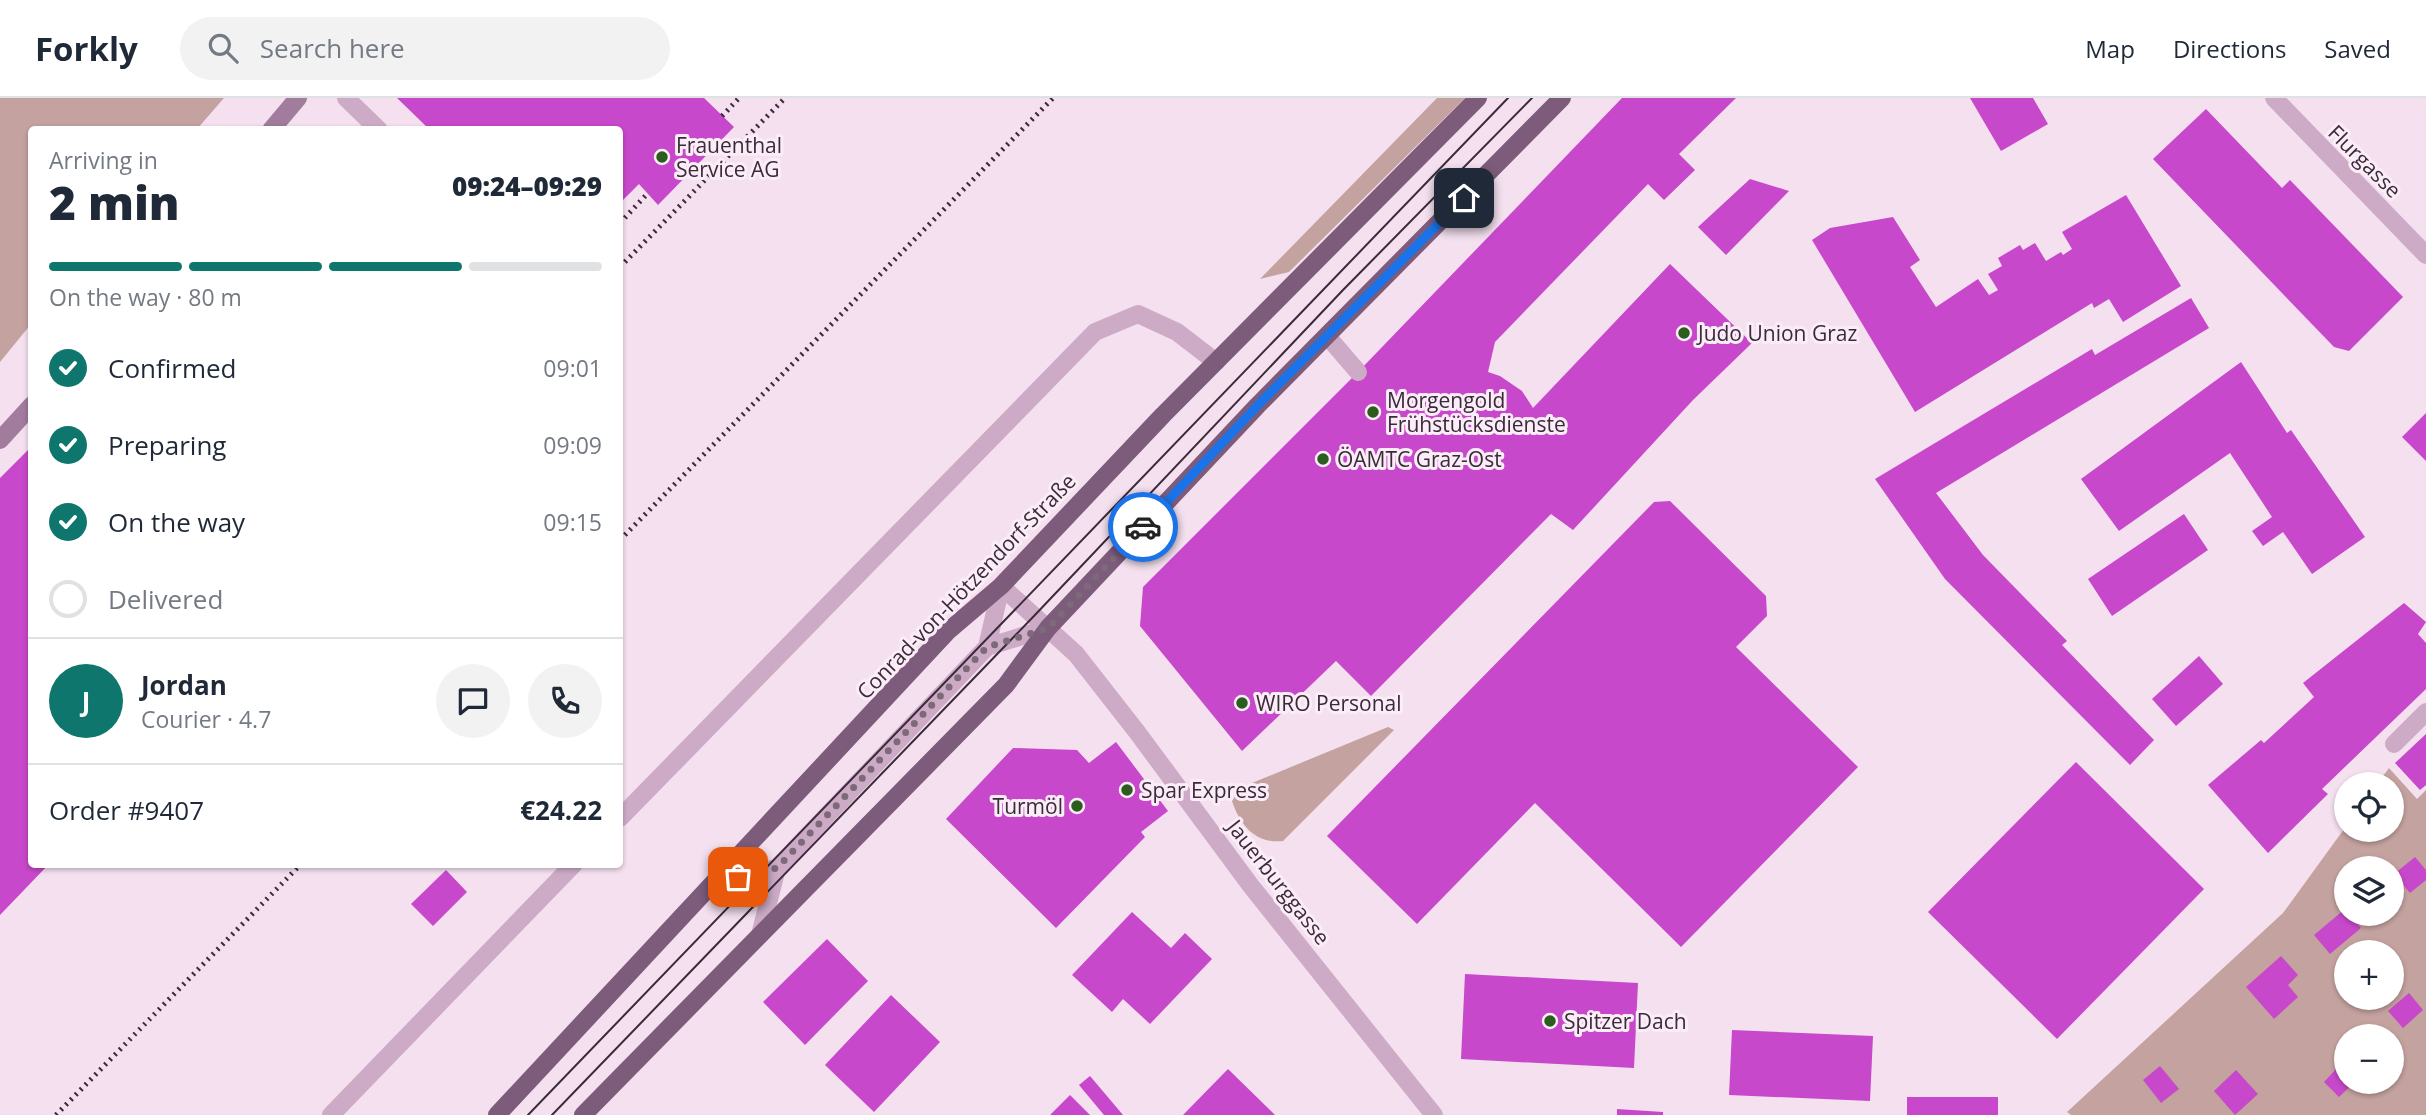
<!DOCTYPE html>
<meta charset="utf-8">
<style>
body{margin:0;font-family:"Open Sans",sans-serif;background:#f2f2f3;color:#1f2937;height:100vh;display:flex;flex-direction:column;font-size:26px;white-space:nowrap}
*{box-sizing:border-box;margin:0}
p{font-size:23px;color:#747a83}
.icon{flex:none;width:38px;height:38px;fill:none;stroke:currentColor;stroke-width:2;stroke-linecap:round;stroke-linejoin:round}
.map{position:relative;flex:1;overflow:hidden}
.drawer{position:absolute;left:28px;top:28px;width:595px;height:742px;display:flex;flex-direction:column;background:#fff;border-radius:7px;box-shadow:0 2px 5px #0004}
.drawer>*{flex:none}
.fabs{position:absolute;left:2334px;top:674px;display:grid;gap:14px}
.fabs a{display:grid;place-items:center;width:70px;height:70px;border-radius:50%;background:#fff;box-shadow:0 2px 5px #0004;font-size:35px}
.pin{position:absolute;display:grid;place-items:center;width:60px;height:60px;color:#fff;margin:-30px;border-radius:14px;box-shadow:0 4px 10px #0006}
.courier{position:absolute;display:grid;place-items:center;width:70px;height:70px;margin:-35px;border:5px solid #1a73e8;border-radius:50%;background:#fff;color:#222;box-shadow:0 2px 9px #0007}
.head em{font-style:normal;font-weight:800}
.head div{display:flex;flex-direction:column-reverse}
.head{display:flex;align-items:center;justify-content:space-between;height:119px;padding:0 21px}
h1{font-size:46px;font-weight:800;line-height:52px}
.bar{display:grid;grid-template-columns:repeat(4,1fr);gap:10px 7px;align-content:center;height:84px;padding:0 21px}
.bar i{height:9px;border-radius:5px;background:#e0e1e3}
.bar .active{background:#0f766e}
.bar p{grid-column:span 4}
.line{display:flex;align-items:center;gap:18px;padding:0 21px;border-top:2px solid #e0e1e3}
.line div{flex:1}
.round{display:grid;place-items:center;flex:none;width:74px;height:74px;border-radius:37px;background:#f2f2f3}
ol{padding:0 21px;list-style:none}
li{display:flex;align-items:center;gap:21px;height:77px}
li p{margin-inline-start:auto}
li .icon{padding:7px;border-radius:50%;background:#0f766e;color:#fff;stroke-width:4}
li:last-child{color:#747a83}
li i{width:38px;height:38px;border:4px solid #e0e1e3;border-radius:50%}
header{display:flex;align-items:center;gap:42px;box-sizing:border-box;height:98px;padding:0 35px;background:#fff;border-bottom:2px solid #e0e1e3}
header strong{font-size:33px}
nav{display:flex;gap:38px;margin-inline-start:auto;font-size:24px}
.search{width:490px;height:63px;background:#f2f2f3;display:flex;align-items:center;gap:18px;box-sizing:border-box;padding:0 24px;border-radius:38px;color:#747a83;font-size:26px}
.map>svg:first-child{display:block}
</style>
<header>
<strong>Forkly</strong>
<div class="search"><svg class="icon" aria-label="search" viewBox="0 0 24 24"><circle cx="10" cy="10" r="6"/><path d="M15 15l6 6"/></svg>Search here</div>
<nav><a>Map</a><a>Directions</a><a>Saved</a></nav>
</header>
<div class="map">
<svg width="2426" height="1017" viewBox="0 0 2426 1017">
<rect width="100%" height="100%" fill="#f4e0ef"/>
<g fill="#c4a29f" fill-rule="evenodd">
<polygon points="0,0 224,0 197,31 32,32 31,226 0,264"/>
<polygon points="1437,0 1465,0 1289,174 1260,181"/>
<path d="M1388 629 1394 632 1283 743C1255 746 1240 727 1232 703L1240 690Z"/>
<path d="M2389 670 2417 701 2426 692V1017H2071L2067 1014 2283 815 2347 727V732H2392V686H2377ZM2347 770H2392V816H2347ZM2347 854H2392V900H2347ZM2347 938H2392V984H2347Z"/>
</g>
<g fill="#c748ca">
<polygon points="397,0 704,0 734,29 658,107 639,86 620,105 620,32 430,32"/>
<polygon points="1622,0 1736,0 1679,56 1695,72 1664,102 1648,86 1495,244 1488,274 1500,278 1522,293 1533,310 1670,166 1752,245 1693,302 1573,432 1551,416 1371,598 1336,563 1242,653 1140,528 1143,489 1358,274"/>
<polygon points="1970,0 2033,0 2048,26 2001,53"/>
<polygon points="2206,11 2282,90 2290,82 2403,199 2349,253 2334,249 2153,61"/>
<polygon points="1750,81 1789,93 1726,157 1698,129"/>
<polygon points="2126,97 2181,188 2123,224 2109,201 2094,210 2092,205 1915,314 1812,142 1830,130 1893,119 1920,162 1910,169 1936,209 1978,181 1989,197 1998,192 1988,176 2002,168 1998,160 2020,147 2023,152 2035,145 2046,163 2061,154 2063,157 2072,151 2062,134"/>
<polygon points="2191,200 2209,230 1936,395 1983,457 2067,543 2062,547 2154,642 2130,667 1945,481 1875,381 2092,251 2095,257"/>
<polygon points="2241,264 2287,335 2291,332 2365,439 2312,476 2283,434 2263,448 2252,433 2272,419 2230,355 2119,433 2081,381"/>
<polygon points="2426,315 2426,363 2402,339"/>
<polygon points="32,348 32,766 49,766 0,817 0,380"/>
<polygon points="1670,403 1766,498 1767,518 1736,549 1858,669 1681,849 1535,705 1417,826 1327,738 1654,404"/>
<polygon points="2184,416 2208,452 2112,518 2088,481"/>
<polygon points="2404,505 2426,524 2418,536 2426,545 2426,591 2322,691 2328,696 2268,755 2208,687 2261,642 2264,645 2314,599 2303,585"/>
<polygon points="2199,558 2223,586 2176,628 2152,601"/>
<polygon points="2426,636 2426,687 2420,692 2395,665"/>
<polygon points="1116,644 1168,713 1141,734 1145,739 1056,830 946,721 1013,650 1077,652 1089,665"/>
<polygon points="2076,664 2204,791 2057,941 1928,814"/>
<polygon points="2415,759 2426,772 2426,782 2410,795 2394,776"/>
<polygon points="446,772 467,794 433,828 411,806"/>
<polygon points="2345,811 2361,830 2330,856 2314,837"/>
<polygon points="1132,814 1171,850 1185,835 1212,861 1150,926 1123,901 1112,914 1072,877"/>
<polygon points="827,841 868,883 805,947 763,904"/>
<polygon points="2281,858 2298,877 2288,887 2298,899 2274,921 2246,889"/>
<polygon points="1465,876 1638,885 1634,970 1461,961"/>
<polygon points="2409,895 2423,912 2403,930 2388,913"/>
<polygon points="891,897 940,944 874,1014 825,967"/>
<polygon points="1732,932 1873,938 1870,1003 1729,997"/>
<polygon points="2160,968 2179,991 2161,1005 2143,982"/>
<polygon points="2338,969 2347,978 2347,984 2355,984 2339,999 2324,984"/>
<polygon points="1228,971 1275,1017 1183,1017"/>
<polygon points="2236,972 2258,996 2235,1017 2214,993"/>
<polygon points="1090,978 1123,1017 1104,1017 1079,987"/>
<polygon points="1070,997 1090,1017 1050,1017"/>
<rect x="1907" y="999" width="91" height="18"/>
<polygon points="1617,1011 1663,1014 1663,1017 1617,1017"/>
</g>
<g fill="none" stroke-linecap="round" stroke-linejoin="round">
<g stroke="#cdabc7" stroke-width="18">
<polyline points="346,0 379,32"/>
<polyline points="1328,239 1358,274"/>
<polyline points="987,549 1048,530"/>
<polyline points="2394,646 2426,614"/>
<polyline points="620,720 1095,234 1138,216 1177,234 1216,264"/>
<polyline points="716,784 777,770"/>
<polyline points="760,837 777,770 987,549 1001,488"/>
<polyline points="331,1017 574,766"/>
</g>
<g stroke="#cdabc7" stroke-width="18">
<polyline points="2274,0 2426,157"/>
<polyline points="1001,488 1076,556 1137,634 1251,788 1434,1017"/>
</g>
<g stroke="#a17c9d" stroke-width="18">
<polyline points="271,32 298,0"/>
<polyline points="0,342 32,307"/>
</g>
<g stroke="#7d5b7b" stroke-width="18">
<polyline points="497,1017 947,534 1001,488 1163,317 1478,0"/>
<polyline points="583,1017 1006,587 1048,530 1258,307 1562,0"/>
</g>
<g stroke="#3b2a3a" stroke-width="2">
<polyline points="528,1017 1508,0"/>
<polyline points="552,1017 1034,518 1343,192 1532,0"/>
</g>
<g stroke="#3b2a3a" stroke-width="5" stroke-dasharray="2 5" stroke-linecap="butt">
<polyline points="722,18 739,0"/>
<polyline points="620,125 648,95"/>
<polyline points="620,169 785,0"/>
<polyline points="620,442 1053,0"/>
<polyline points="56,1017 301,766"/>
</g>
</g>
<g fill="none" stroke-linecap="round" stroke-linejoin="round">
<polyline stroke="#7c6a79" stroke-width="7" stroke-dasharray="0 12.6" points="738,779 777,770 987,549 1048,530 1143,429"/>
<polyline stroke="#1a73e8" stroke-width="9" points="1143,429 1258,307 1464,100"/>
</g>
<g fill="#2b5e1e" stroke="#fbedf7" stroke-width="2.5">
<circle cx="662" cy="59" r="7"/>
<circle cx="1684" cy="235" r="7"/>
<circle cx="1373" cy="314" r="7"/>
<circle cx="1323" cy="361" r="7"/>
<circle cx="1242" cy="605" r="7"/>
<circle cx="1127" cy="692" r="7"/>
<circle cx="1077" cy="708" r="7"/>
<circle cx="1550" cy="923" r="7"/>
</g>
<g text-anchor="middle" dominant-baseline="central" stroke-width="6" stroke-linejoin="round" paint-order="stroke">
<g font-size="21" fill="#3b2a3a" stroke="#fbedf7" text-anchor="start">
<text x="676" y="47">Frauenthal<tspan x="676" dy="24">Service AG</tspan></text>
<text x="1698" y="235">Judo Union Graz</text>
<text x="1387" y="302">Morgengold<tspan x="1387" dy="24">Frühstücksdienste</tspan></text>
<text x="1337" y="361">ÖAMTC Graz-Ost</text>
<text x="1256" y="605">WIRO Personal</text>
<text x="1141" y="692">Spar Express</text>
<text x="1063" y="708" text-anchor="end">Turmöl</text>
<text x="1564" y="923">Spitzer Dach</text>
</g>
<g font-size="21" fill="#3b2a3a" stroke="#fbedf7">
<text transform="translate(2365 63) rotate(45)">Flurgasse</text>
<text transform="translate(966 488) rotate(-46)">Conrad-von-Hötzendorf-Straße</text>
<text transform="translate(1279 784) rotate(52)">Jauerburggasse</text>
</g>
</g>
</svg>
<div class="fabs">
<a><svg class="icon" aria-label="locate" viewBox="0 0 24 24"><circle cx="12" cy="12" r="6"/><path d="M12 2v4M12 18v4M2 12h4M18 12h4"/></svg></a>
<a><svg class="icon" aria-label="layers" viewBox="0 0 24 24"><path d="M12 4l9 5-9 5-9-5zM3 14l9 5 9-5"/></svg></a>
<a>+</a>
<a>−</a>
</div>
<div class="pin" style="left:738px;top:779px;background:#ea580c"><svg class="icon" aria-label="bag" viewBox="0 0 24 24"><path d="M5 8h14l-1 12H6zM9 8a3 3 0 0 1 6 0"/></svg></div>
<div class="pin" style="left:1464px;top:100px;background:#1f2937"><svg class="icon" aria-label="home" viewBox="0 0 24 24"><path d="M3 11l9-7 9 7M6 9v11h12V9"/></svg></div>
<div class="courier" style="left:1143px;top:429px"><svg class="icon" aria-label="car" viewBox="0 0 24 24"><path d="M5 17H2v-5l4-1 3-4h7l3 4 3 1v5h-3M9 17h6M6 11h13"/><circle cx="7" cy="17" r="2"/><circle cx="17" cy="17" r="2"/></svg></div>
<section class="drawer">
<div class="head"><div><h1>2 min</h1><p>Arriving in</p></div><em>09:24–09:29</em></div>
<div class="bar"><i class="active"></i><i class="active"></i><i class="active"></i><i></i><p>On the way · 80 m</p></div>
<ol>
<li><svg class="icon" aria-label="check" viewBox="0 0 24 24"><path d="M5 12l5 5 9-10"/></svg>Confirmed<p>09:01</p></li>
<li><svg class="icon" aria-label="check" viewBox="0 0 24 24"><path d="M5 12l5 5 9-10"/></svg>Preparing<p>09:09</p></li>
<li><svg class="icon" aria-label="check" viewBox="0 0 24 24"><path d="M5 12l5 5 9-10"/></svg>On the way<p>09:15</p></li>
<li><i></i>Delivered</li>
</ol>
<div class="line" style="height:126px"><b class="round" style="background:#0f766e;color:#fff">J</b><div><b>Jordan</b><p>Courier · 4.7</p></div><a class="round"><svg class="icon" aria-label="chat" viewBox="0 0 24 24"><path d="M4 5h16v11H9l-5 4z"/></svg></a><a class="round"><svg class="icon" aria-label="phone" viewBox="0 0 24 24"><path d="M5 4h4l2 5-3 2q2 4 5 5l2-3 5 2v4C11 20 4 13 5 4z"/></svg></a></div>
<div class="line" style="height:91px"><div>Order #9407</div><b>€24.22</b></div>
</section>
</div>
